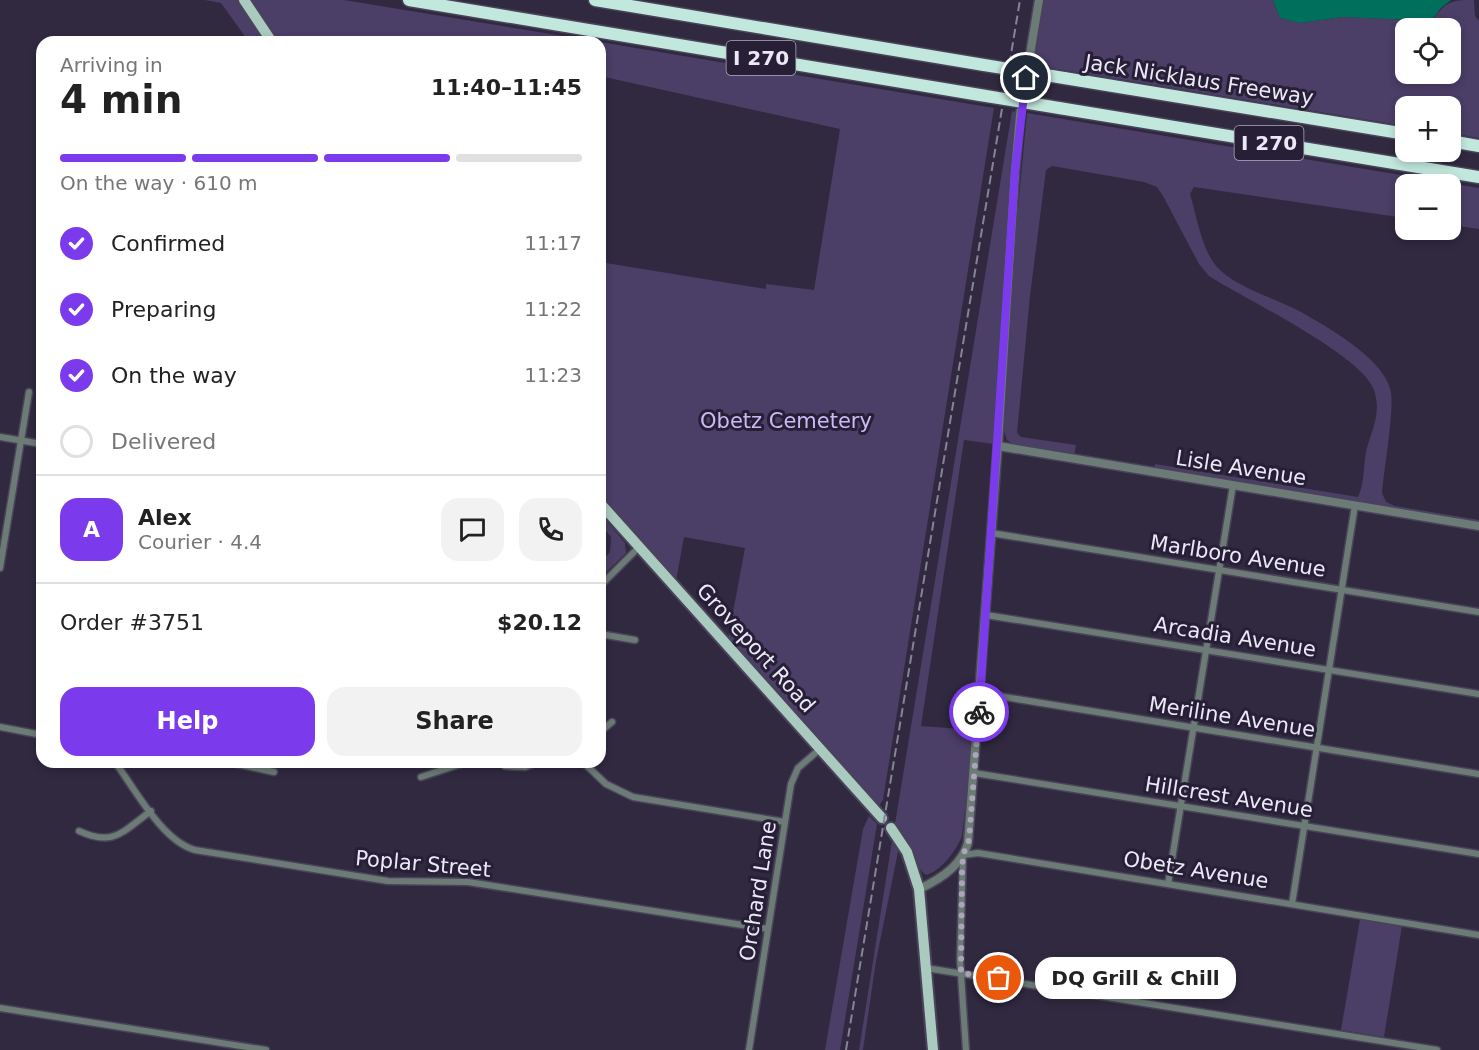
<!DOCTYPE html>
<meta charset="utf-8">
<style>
body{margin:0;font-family:"DejaVu Sans",sans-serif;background:#f2f2f2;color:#222;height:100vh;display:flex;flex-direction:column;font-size:22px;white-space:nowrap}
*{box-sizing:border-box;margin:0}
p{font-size:20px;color:#767676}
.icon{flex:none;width:33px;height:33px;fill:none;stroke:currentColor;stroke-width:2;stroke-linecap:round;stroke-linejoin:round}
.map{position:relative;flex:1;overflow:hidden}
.details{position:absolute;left:36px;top:36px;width:570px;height:732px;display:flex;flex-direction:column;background:#fff;border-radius:18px;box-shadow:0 3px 9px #0003}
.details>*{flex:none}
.tools{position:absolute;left:1395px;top:18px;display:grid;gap:12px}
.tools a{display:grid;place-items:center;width:66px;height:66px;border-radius:12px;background:#fff;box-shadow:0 3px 9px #0003;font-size:30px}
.pin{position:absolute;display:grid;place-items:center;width:51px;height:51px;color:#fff;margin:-26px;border:3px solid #fff;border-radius:50%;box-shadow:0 2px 6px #0007}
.courier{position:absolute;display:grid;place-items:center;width:60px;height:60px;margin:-30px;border:4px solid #7c3aed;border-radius:50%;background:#fff;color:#222;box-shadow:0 2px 8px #0007}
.bubble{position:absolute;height:42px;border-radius:18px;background:#fff;box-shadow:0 3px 9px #0003;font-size:20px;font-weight:700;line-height:42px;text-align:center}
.overview em{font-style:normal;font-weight:700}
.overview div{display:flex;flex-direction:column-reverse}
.overview{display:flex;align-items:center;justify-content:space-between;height:102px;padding:0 24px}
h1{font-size:39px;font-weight:700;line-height:45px}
.bar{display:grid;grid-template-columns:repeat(4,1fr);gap:9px 6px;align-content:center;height:72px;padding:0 24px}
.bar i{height:8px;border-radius:4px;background:#e0e0e0}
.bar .current{background:#7c3aed}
.bar p{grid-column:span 4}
.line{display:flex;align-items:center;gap:15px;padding:0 24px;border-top:2px solid #e0e0e0}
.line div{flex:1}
.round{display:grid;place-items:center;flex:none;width:63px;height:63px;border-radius:18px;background:#f2f2f2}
ol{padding:0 24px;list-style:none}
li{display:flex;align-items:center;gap:18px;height:66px}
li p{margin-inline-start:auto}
li .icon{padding:6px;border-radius:50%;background:#7c3aed;color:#fff;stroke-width:4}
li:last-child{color:#767676}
li i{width:33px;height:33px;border:3px solid #e0e0e0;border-radius:50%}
.cta{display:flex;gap:12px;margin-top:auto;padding:12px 24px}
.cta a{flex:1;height:69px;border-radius:18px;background:#7c3aed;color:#fff;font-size:24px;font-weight:700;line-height:69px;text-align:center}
.cta a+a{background:#f2f2f2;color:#222}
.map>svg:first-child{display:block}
</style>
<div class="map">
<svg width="1479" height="1050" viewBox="0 0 1479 1050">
<rect width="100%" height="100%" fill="#302940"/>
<g fill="#4b3e67" fill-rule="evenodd">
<polygon points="205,0 237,0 266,42 249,42 221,3"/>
<polygon points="251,0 344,0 599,42 447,42 419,37 410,42 280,42"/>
<path d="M1043 0H1273L1280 18 1300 23 1343 17 1431 21C1447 2 1448 0 1474 0L1475 16 1479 21V138L1451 133 1450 106H1406L1405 126 1033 65ZM1406 28H1450V74H1406Z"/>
<polygon points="600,42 994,108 883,800 878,807 728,639 745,548 684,537 676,581 600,495 600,262 766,289 766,284 814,290 840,129 600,76"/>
<path d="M1012 111 1016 112 994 444 964 440 921 726 974 730 962 836C957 850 940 872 926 875 913 866 908 838 895 824Z"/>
<path d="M1027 113 1479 188V229L1451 225 1450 184H1406L1405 218 1194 187 1190 194C1197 216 1202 254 1220 270 1242 290 1275 298 1301 312 1329 328 1385 359 1391 392 1394 413 1384 469 1382 493L1386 502 1395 506 1479 520V523L1154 469 1155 464 1358 497C1365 481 1363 468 1366 452 1371 430 1382 415 1374 390 1362 355 1243 298 1209 276L1199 264 1163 196 1157 187 1144 182 1052 166 1046 170 1030 296 1017 433 1021 437 1076 445 1074 456 1013 444 1007 440 1004 431 1017 219Z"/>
<polygon points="600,513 625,543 626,553 600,578 600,563 610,552 611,537 600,524"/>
<polygon points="869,816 877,824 840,1050 825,1050 863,829"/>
<polygon points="892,841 899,847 876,961 863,1050 859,1050"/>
<polygon points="1360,919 1402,926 1384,1037 1341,1030"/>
</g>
<polygon fill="#00705c" points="1273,0 1451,0 1441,8 1431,21 1343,17 1300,23 1280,18"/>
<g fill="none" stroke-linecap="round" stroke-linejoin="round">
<defs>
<g id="minor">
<polyline points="0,437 42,444"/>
<polyline points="991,533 1479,612"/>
<polyline points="0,568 29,392"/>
<polyline points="600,586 639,547"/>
<polyline points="986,615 1479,694"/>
<polyline points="600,634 635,640"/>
<polyline points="980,693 1479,774"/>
<polyline points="0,727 42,735"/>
<polyline points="600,732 612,722"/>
<path d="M115 762C135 789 162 841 195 850L388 881 468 882 768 929"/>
<polyline points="228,762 274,772"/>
<polyline points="583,762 606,784 633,797 785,822"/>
<polyline points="505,766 525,767 537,762"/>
<polyline points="974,773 1479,854"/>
<polyline points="421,777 467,762"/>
<path d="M79 831C114 847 122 832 151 811"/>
<polyline points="1168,884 1233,485"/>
<polyline points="1292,904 1355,505"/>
<polyline points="926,968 1437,1050"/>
<polyline points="0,1008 266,1050"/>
<polyline points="749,1050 791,784 798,768 820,749"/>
<polyline points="966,1050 960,960 963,855 978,853 1479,935"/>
</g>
<g id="tertiary">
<polyline points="998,446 1479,526"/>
<path d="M919 889C939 880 962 865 968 843L999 429 1015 171 1020 115 1039 0"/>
</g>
<g id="primary">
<polyline points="244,0 272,42"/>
<polyline points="600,503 882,818"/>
<polyline points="891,828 907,852 919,889 933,1050"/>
</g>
<g id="motorway">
<polyline points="409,0 980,95"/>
<polyline points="595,0 984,65"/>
<polyline points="1064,78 1406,134"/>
<polyline points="1059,108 1479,177"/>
<polyline points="1450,141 1479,146"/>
</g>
</defs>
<use href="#minor" stroke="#4a445a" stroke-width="9"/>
<use href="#tertiary" stroke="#4a445a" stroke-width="11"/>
<use href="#primary" stroke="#4a445a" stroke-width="14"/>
<use href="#motorway" stroke="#4a445a" stroke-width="15"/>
<use href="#minor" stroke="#6c7b76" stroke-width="6"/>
<use href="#tertiary" stroke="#6c7b76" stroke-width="8"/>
<use href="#primary" stroke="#aac9bf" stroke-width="10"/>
<use href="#motorway" stroke="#c2e7dc" stroke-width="12"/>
<polyline stroke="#888396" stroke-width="2" stroke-dasharray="9 4.5" stroke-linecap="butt" points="846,1050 1020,0"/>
<defs>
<g id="motorway-bridge">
<polyline points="984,65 1064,78"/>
<polyline points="980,95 1059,108"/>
</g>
</defs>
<use href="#motorway-bridge" stroke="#4a445a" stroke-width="15" stroke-linecap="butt"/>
<use href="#motorway-bridge" stroke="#c2e7dc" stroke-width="12"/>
</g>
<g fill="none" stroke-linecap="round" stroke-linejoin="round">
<polyline stroke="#aaa5b8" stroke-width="6" stroke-dasharray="0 10.8" points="979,712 969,840 963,855 962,870 961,973 999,978"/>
<polyline stroke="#7c3aed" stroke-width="8" points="979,712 1015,171 1026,78"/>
</g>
<g text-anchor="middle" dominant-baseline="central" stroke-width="6" stroke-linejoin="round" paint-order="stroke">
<g fill="#261f36" stroke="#b1acbe" stroke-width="1.5">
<rect x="726.5" y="41" width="69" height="34" rx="4.5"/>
<rect x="1234.5" y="126" width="69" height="34" rx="4.5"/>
</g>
<g font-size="20" font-weight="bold" fill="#ece8f8">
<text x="761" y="58">I 270</text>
<text x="1269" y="143">I 270</text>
</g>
<g font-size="21" fill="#ece8f8" stroke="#261f36">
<text transform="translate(1199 80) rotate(9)">Jack Nicklaus Freeway</text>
<text transform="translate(1241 468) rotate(9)">Lisle Avenue</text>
<text transform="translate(1238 556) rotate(9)">Marlboro Avenue</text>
<text transform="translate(1235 637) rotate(9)">Arcadia Avenue</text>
<text transform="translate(756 648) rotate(48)">Groveport Road</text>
<text transform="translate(1232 717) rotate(9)">Meriline Avenue</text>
<text transform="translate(1229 797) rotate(9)">Hillcrest Avenue</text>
<text transform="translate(423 864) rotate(5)">Poplar Street</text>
<text transform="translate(1196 870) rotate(9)">Obetz Avenue</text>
<text transform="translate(758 891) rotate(-81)">Orchard Lane</text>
</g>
<g font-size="21" fill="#ccbaf7" stroke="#261f36">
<text x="786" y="421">Obetz Cemetery</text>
</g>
</g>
</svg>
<div class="tools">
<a><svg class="icon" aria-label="locate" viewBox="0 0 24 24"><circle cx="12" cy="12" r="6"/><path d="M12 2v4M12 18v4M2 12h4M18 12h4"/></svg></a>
<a>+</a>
<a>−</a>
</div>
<div class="pin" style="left:999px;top:978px;background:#ea580c"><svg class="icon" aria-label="bag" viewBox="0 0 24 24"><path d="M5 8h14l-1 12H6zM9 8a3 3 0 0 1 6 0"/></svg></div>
<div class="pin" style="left:1026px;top:78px;background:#1f2937"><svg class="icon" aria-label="home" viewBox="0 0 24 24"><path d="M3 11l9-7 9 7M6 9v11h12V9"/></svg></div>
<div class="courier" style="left:979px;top:712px"><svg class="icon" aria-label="bike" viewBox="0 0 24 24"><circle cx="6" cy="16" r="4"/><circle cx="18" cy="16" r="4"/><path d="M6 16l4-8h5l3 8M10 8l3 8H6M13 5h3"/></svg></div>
<div class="bubble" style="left:1035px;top:957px;width:201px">DQ Grill &amp; Chill</div>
<section class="details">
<div class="overview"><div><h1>4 min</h1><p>Arriving in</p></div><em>11:40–11:45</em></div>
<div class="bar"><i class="current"></i><i class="current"></i><i class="current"></i><i></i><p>On the way · 610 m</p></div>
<ol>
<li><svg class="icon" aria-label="check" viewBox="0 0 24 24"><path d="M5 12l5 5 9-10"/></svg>Confirmed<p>11:17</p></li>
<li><svg class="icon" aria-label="check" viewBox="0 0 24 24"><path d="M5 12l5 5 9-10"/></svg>Preparing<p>11:22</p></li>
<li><svg class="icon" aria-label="check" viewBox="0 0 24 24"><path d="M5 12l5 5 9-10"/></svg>On the way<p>11:23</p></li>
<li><i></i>Delivered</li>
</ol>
<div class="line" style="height:108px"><b class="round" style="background:#7c3aed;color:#fff">A</b><div><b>Alex</b><p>Courier · 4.4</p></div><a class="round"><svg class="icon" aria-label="chat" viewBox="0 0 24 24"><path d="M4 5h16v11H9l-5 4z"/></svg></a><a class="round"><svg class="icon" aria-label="phone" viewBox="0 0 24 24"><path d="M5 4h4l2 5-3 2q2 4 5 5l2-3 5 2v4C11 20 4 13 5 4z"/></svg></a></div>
<div class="line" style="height:78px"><div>Order #3751</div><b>$20.12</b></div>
<div class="cta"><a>Help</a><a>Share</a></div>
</section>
</div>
